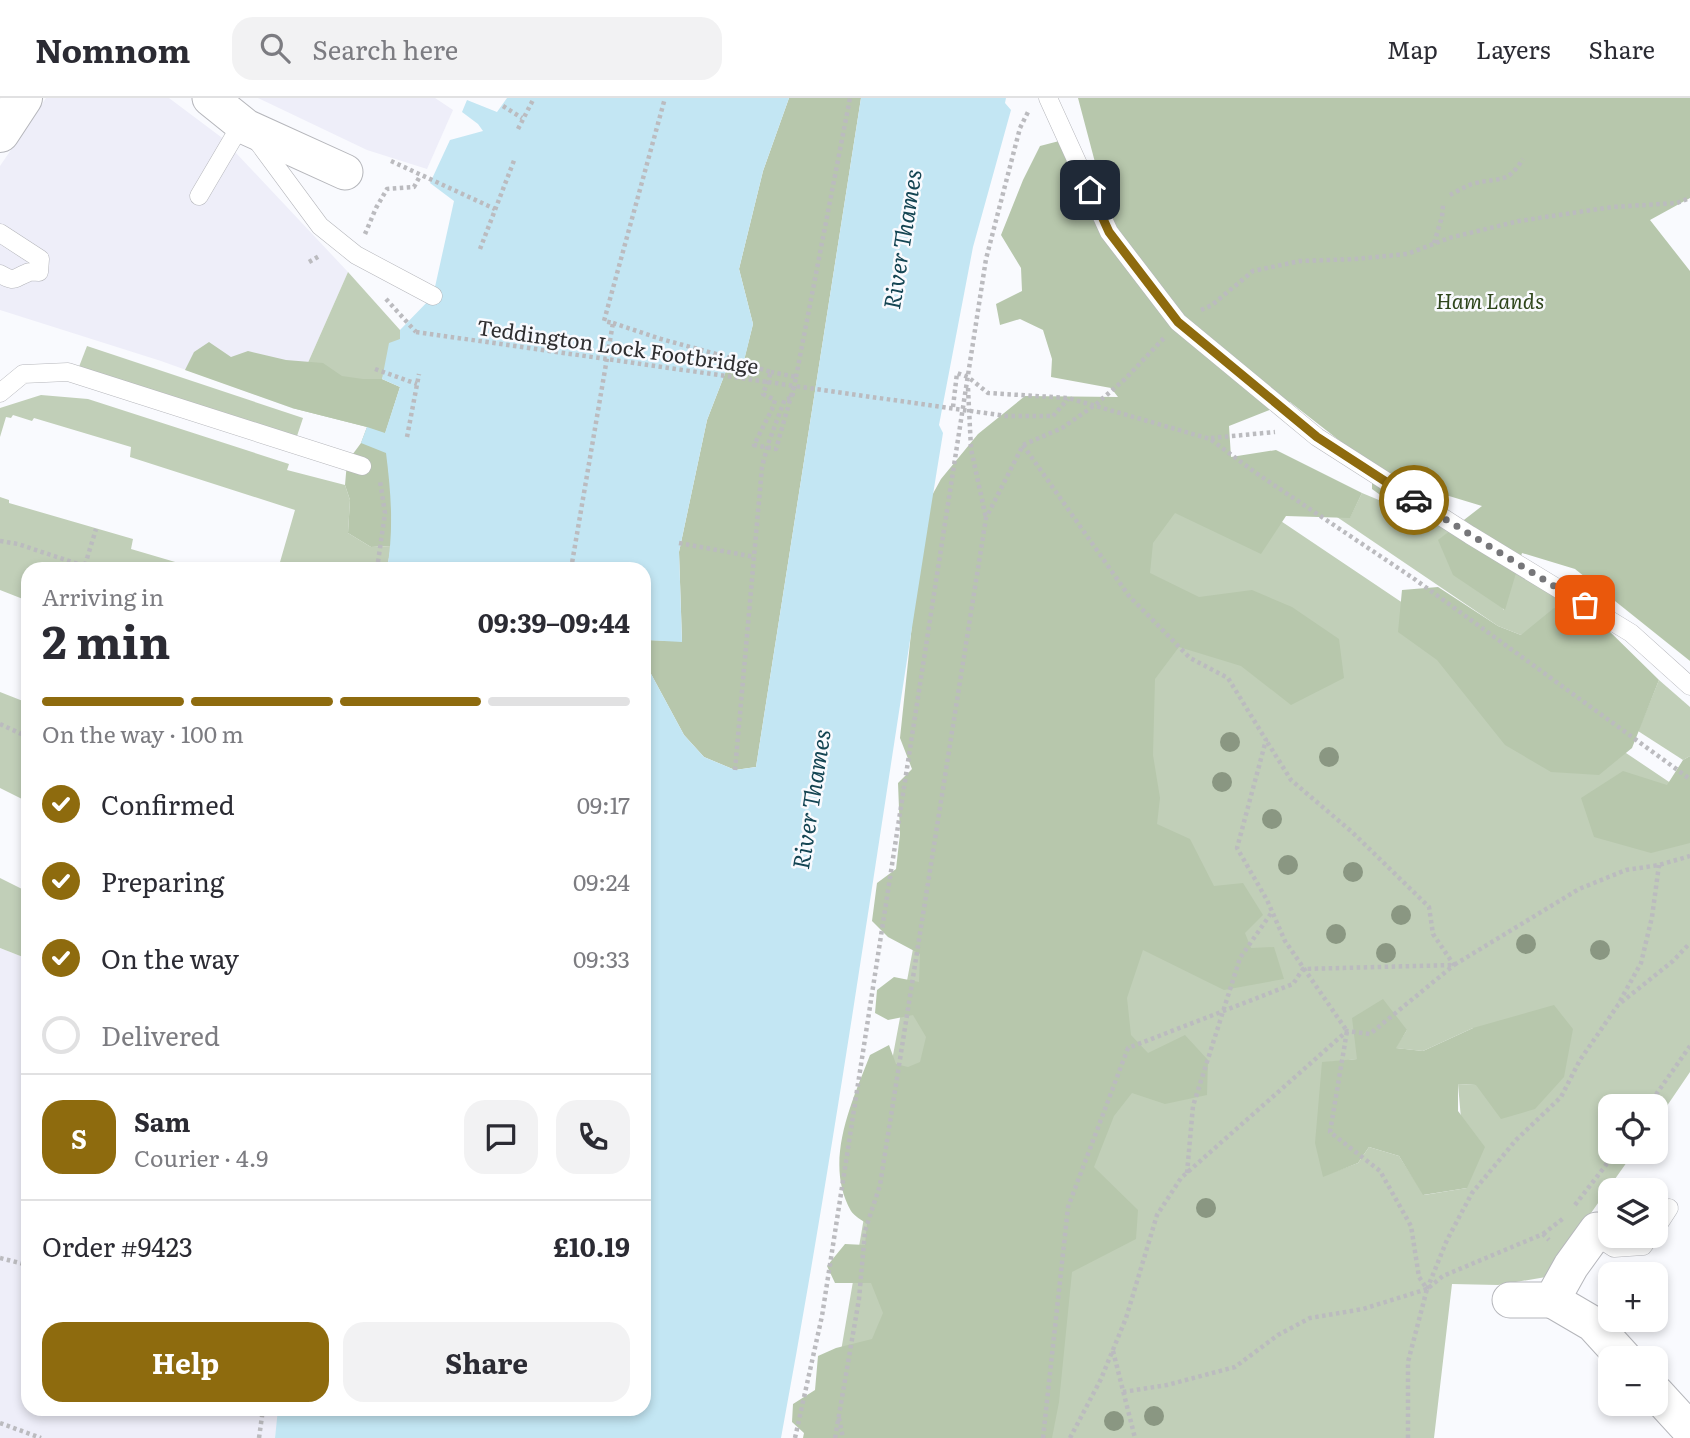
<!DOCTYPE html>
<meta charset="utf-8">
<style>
body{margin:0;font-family:Literata,serif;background:#f2f2f3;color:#2b2b33;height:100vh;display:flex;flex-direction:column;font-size:26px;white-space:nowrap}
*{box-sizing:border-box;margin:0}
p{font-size:23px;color:#7c7c81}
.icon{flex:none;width:38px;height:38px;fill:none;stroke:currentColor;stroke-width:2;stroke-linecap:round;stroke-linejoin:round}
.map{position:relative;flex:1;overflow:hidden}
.sheet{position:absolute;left:21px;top:464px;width:630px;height:854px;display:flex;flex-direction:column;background:#fff;border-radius:21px;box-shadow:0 4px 10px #0003}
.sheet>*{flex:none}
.controls{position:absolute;left:1598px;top:996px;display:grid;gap:14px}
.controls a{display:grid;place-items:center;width:70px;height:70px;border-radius:14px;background:#fff;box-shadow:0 4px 10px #0003;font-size:35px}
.pin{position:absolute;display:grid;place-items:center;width:60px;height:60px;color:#fff;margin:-30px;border-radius:14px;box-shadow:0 4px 10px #0006}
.courier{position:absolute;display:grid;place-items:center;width:70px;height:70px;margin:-35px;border:5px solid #8e6b0e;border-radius:50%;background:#fff;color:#222;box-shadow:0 2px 9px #0007}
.overview em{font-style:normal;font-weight:700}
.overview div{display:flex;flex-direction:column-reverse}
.overview{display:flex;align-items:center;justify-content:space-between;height:119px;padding:0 21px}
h1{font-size:46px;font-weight:700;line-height:52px}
.bar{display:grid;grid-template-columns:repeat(4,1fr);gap:10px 7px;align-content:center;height:84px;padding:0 21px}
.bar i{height:9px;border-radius:5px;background:#e1e1e2}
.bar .selected{background:#8e6b0e}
.bar p{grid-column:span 4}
.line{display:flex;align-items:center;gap:18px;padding:0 21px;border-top:2px solid #e1e1e2}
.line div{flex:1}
.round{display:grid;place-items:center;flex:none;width:74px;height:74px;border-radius:21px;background:#f2f2f3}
ol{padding:0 21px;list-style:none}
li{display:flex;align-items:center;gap:21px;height:77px}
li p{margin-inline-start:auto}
li .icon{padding:7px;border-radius:50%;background:#8e6b0e;color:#fff;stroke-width:4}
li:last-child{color:#7c7c81}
li i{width:38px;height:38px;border:4px solid #e1e1e2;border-radius:50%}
.cta{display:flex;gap:14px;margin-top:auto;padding:14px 21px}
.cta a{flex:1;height:80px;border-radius:21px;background:#8e6b0e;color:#fff;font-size:28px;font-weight:700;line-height:80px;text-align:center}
.cta a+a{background:#f2f2f3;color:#2b2b33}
header{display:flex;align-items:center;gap:42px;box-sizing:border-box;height:98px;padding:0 35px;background:#fff;border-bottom:2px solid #e1e1e2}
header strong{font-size:33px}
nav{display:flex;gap:38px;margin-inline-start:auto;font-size:24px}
.search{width:490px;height:63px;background:#f2f2f3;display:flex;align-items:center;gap:18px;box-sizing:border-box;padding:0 24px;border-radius:21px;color:#7c7c81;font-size:26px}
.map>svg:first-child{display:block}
</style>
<header>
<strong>Nomnom</strong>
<div class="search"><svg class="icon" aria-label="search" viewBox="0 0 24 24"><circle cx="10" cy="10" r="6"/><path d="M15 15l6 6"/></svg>Search here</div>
<nav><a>Map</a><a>Layers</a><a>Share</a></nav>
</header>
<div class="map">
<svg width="1690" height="1340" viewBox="0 0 1690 1340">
<rect width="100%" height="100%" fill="#f9fafe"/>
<g fill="#eeeef9">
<polygon points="46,0 169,0 221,39 348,174 303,276 292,310 161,263 0,212 0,68"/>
<polygon points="258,0 435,0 453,12 427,71 367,52"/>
<polygon points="0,850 28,861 28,1311 279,1311 275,1340 0,1340"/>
</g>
<g fill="#c1cfb8" fill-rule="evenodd">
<polygon points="348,174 400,232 400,241 382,281 367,329 292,310 303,276"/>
<polygon points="87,248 303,320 295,344 77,274"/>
<polygon points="41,297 88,301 289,366 287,372 345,387 350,402 348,435 371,449 391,448 387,471 365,469 278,471 295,412 130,359 131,349 34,320 32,323 13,317 11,320 6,319 0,339 0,310"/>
<path d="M1199 368 1690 698V974L1656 1024V1008H1610V1054H1634L1546 1179 1498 1187 1452 1186 1434 1340H826L881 1021 972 537ZM1473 930 1476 987 1458 986 1467 1090 1424 1097 1399 1058 1369 1049 1358 1065 1323 1078 1322 965 1357 961 1407 932 1395 950 1423 953Z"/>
<polygon points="1362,395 1451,432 1504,512 1516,472 1602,526 1521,537 1498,528 1337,419 1350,419"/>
<polygon points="0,399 9,402 9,405 133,441 131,451 199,471 28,471 28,503 0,492"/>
<polygon points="1659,582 1690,609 1690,658 1683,662 1638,633"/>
<polygon points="0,594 28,605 28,704 0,690"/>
<polygon points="0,780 28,794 28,861 0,850"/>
</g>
<g fill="#b7c7ac">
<polygon points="789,0 861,0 756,669 735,672 704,659 684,637 650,574 646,542 682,543 679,454 707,322 731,260 744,262 753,226 739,171 763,73"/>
<path d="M1078 0H1690V100L1650 122 1690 173V563L1575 471 1522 455 1505 512 1453 477 1438 442 1482 408 1449 398 1383 399 1372 391V368L1290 304 1229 328 1231 359 1276 352 1362 395 1350 420 1286 418 1261 456 1175 415 1153 445 1150 475 1199 499 1252 492 1292 509 1339 541 1344 580 1291 607 1241 568 1179 549 1155 581 1153 657 1160 700 1157 726 1190 741 1214 788 1243 785 1263 817 1245 835 1251 850 1274 849 1284 881 1224 892 1143 852 1127 900 1131 937 1148 955 1185 937 1208 962 1207 997 1165 1006 1132 995 1114 1018 1094 1069 1138 1112 1136 1141 1072 1174 1059 1304 1052 1340H803L804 1335 792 1324 793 1306 815 1292 818 1258 836 1250 872 1241 883 1215 871 1185H835L827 1168 845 1146 865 1147 867 1126C862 1122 854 1118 851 1113 823 1064 852 1004 870 957L889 947 896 966 908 969 920 964 926 939 913 917 888 922 875 915 877 892 894 879 919 884 920 856 888 839 872 823 877 785 896 771 900 736 898 685 912 671 900 640 924 412 941 381 978 336 1025 298 1118 299 1111 290 1051 279 1052 261 1043 232 1020 221 1000 227 996 206 1022 193 1021 170 1001 137 1023 82 1040 48 1063 42 1091 111 1101 87Z"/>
<polygon points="209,244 231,259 248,253 286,262 323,265 342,278 363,281 382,281 400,289 385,336 392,405 391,448 371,449 348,435 350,402 345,387 347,364 361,345 367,329 292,310 185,272 194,254"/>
<polygon points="1438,489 1498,528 1521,537 1554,510 1602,526 1659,582 1632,650 1599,677 1551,674 1505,647 1437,562 1398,534 1402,492"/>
<polygon points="1690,658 1690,745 1651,755 1594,739 1581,700 1623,673 1667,687 1683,662"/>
<polygon points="1383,901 1407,932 1396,950 1423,953 1473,930 1554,907 1573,931 1564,979 1535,1011 1501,1021 1476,987 1458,986 1458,1013 1485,1049 1467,1090 1423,1097 1399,1058 1369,1049 1358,1065 1323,1079 1315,1045 1322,964 1357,961 1352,920"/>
</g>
<path fill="#c3e6f3" d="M507 0H789L763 73 739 171 753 226 744 263 731 260 707 322 679 454 682 544 646 542 650 574 684 637 704 659 735 672 756 669 861 0H1006L1005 5 1011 12 973 149 939 327 943 335C888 670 843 1006 781 1340H275L278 1311H644V471H387C394 431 391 395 386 355L361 345 367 329 385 335 400 289 382 281 389 245 400 241V232L433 198 454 103 430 85 450 42 483 33 478 26 462 14 467 2 497 14Z"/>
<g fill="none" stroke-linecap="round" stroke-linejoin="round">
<defs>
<g id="lane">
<polyline points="1048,0 1109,134 1178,224 1317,339 1470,437 1631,535 1690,588"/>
<polyline points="255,40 320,128 356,157 433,198"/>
<polyline points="199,98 242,25"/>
<path d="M0 135 40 161 39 174C35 174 30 173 27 175 13 180 16 185 0 176"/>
<polyline points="0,295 23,276 68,274 362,368"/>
<polyline points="1656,1130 1669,1110"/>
<polyline points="1594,1137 1614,1150 1643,1148 1650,1138"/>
</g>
<g id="street">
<polyline points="210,0 246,29 345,74"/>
<polyline points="1510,1202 1552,1202 1571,1168 1597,1132"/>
<polyline points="1552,1202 1593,1226 1624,1260"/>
<polyline points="1656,1295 1690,1332"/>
</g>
<polyline id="secondary" points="0,35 23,0"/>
</defs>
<use href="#lane" stroke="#b5b6bb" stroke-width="19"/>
<use href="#street" stroke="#b5b6bb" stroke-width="37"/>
<use href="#secondary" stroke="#b5b6bb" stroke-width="40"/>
<g stroke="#bbbbbf" stroke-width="4.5" stroke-dasharray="3.5 3.5" stroke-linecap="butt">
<polyline points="503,8 522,20"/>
<polyline points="518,31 534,0"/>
<polyline points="391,63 495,111"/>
<path d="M1450 97C1458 93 1467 87 1476 85 1502 79 1507 86 1523 61"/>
<polyline points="365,136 376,110 387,91 414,89 420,78"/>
<polyline points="1434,145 1442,119 1443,107"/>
<polyline points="480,151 515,60"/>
<polyline points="309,164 321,157"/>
<polyline points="386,201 416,234"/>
<polyline points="1201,212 1212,207 1253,173 1300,163 1355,161 1407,156 1449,140 1519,123 1612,109 1677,105 1690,100"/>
<polyline points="613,225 661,241 731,260 735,263 771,274 763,296 775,302 773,309"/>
<polyline points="375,271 417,286"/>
<polyline points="796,279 850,0"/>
<polyline points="768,284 794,288"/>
<polyline points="968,290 971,351 986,420"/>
<polyline points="953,309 957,275 968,279 988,295 1068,300 1210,341 1256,375 1413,480 1690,681"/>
<polyline points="1053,318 1068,301"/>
<polyline points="407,339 419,276"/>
<polyline points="1211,340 1275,334"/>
<polyline points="1023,347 1129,498 1190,560 1228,580 1266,642 1237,750 1267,802 1285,843 1347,933 1330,1034 1380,1073 1411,1128 1419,1179 1427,1191"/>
<polyline points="0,443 18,446 93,471"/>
<polyline points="679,445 755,459"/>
<polyline points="85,467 96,431"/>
<polyline points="377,471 385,415 380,383"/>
<polyline points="571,471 613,225 604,223 665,0"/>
<polyline points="0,626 28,639"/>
<polyline points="735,672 762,369 768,346 785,301 792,300 796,279 771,274"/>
<polyline points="25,702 28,696"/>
<polyline points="1620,903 1641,865 1652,819 1659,767"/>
<polyline points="1648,1008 1690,948"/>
<polyline points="1187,1075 1193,1008 1240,860 1272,814"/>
<polyline points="1575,1107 1616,1054"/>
<polyline points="1543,1136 1565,1119"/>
<polyline points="0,1160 28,1167"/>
<polyline points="1427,1191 1447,1142 1472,1095 1516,1042 1561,999 1580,962 1618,907 1673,863 1690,845"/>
<polyline points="1113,1253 1135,1340"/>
<polyline points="1123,1294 1167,1287 1235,1269 1278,1237 1310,1220 1363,1211 1427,1191"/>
<polyline points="839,1320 843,1340"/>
<polyline points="0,1325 41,1340"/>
<polyline points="259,1340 263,1311"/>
<polyline points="795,1340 822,1218 986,161 1020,30 1029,12"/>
<polyline points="835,1340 859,1201 865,1133 880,1087 986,420 1023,347 1062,330 1095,307 1125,281 1164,240"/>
<polyline points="1043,1340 1068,1109 1128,950 1293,886 1303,871 1454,867 1579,791 1626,772 1659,767 1690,758"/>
<polyline points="1070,1340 1101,1281 1126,1220 1157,1117 1181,1080 1347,933 1370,936 1454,867 1433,836 1429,809 1352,734 1291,682 1266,642"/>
<polyline points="1408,1340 1408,1264 1427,1191 1443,1178 1543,1136 1549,1142"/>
</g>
<use href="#lane" stroke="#fff" stroke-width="18"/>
<use href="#street" stroke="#fff" stroke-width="35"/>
<use href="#secondary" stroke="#fff" stroke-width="38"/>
<g stroke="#bbbbbf" stroke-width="4.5" stroke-dasharray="3.5 3.5" stroke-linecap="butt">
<polyline points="416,234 768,284"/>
<polyline points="773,309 754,347 776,351 794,288 1006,318 1053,318"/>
</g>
</g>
<g fill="#8a9782">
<circle cx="1230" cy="644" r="10"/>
<circle cx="1329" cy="659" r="10"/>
<circle cx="1222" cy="684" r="10"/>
<circle cx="1272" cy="721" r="10"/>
<circle cx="1288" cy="767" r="10"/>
<circle cx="1353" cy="774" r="10"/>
<circle cx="1401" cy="817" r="10"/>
<circle cx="1336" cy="836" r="10"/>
<circle cx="1526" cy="846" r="10"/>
<circle cx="1600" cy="852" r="10"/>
<circle cx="1386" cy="855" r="10"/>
<circle cx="1206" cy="1110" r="10"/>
<circle cx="1154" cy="1318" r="10"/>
<circle cx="1114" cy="1323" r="10"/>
</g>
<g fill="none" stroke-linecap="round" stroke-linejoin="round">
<polyline stroke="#767679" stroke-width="7" stroke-dasharray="0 12.6" points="1414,402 1585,507"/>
<polyline stroke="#8e6b0e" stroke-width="9" points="1090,92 1109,134 1178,224 1317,339 1414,402"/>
</g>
<g text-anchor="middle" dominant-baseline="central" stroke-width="5" stroke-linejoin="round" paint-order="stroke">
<g font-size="21" font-style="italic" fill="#2f461c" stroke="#f9fafe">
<text x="1490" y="201">Ham Lands</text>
</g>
<g font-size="21" fill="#2f2f31" stroke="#f9fafe">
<text transform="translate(618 247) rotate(8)">Teddington Lock Footbridge</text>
</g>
<g font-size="23" font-style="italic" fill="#144553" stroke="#f9fafe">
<text transform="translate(901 141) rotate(-81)">River Thames</text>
<text transform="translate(810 701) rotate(-81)">River Thames</text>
</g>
</g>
</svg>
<div class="controls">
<a><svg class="icon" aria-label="locate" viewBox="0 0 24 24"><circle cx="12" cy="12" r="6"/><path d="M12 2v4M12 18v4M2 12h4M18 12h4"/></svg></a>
<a><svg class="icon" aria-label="layers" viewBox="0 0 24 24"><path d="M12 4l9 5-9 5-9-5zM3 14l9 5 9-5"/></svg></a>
<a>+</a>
<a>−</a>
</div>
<div class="pin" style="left:1585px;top:507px;background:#ea580c"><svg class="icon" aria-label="bag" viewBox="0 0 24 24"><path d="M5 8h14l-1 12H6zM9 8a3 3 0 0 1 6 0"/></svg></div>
<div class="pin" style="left:1090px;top:92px;background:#1f2937"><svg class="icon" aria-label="home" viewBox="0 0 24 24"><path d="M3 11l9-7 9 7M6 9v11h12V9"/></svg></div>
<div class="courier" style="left:1414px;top:402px"><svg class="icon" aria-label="car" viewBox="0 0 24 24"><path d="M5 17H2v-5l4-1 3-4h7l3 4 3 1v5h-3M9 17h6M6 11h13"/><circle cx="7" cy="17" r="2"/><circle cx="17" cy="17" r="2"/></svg></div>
<section class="sheet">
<div class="overview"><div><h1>2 min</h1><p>Arriving in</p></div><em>09:39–09:44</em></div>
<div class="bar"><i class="selected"></i><i class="selected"></i><i class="selected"></i><i></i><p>On the way · 100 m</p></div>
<ol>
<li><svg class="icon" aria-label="check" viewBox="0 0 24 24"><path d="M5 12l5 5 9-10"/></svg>Confirmed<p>09:17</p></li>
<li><svg class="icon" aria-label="check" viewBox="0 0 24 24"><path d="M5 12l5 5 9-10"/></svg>Preparing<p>09:24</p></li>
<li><svg class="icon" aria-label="check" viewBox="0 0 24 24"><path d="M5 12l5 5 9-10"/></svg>On the way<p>09:33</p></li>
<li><i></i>Delivered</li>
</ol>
<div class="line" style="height:126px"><b class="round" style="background:#8e6b0e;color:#fff">S</b><div><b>Sam</b><p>Courier · 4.9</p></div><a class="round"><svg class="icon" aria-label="chat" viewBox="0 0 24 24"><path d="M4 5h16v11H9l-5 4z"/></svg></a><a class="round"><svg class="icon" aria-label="phone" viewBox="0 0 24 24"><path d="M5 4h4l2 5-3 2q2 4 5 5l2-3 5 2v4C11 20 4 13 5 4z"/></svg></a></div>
<div class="line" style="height:91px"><div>Order #9423</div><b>£10.19</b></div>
<div class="cta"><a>Help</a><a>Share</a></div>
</section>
</div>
